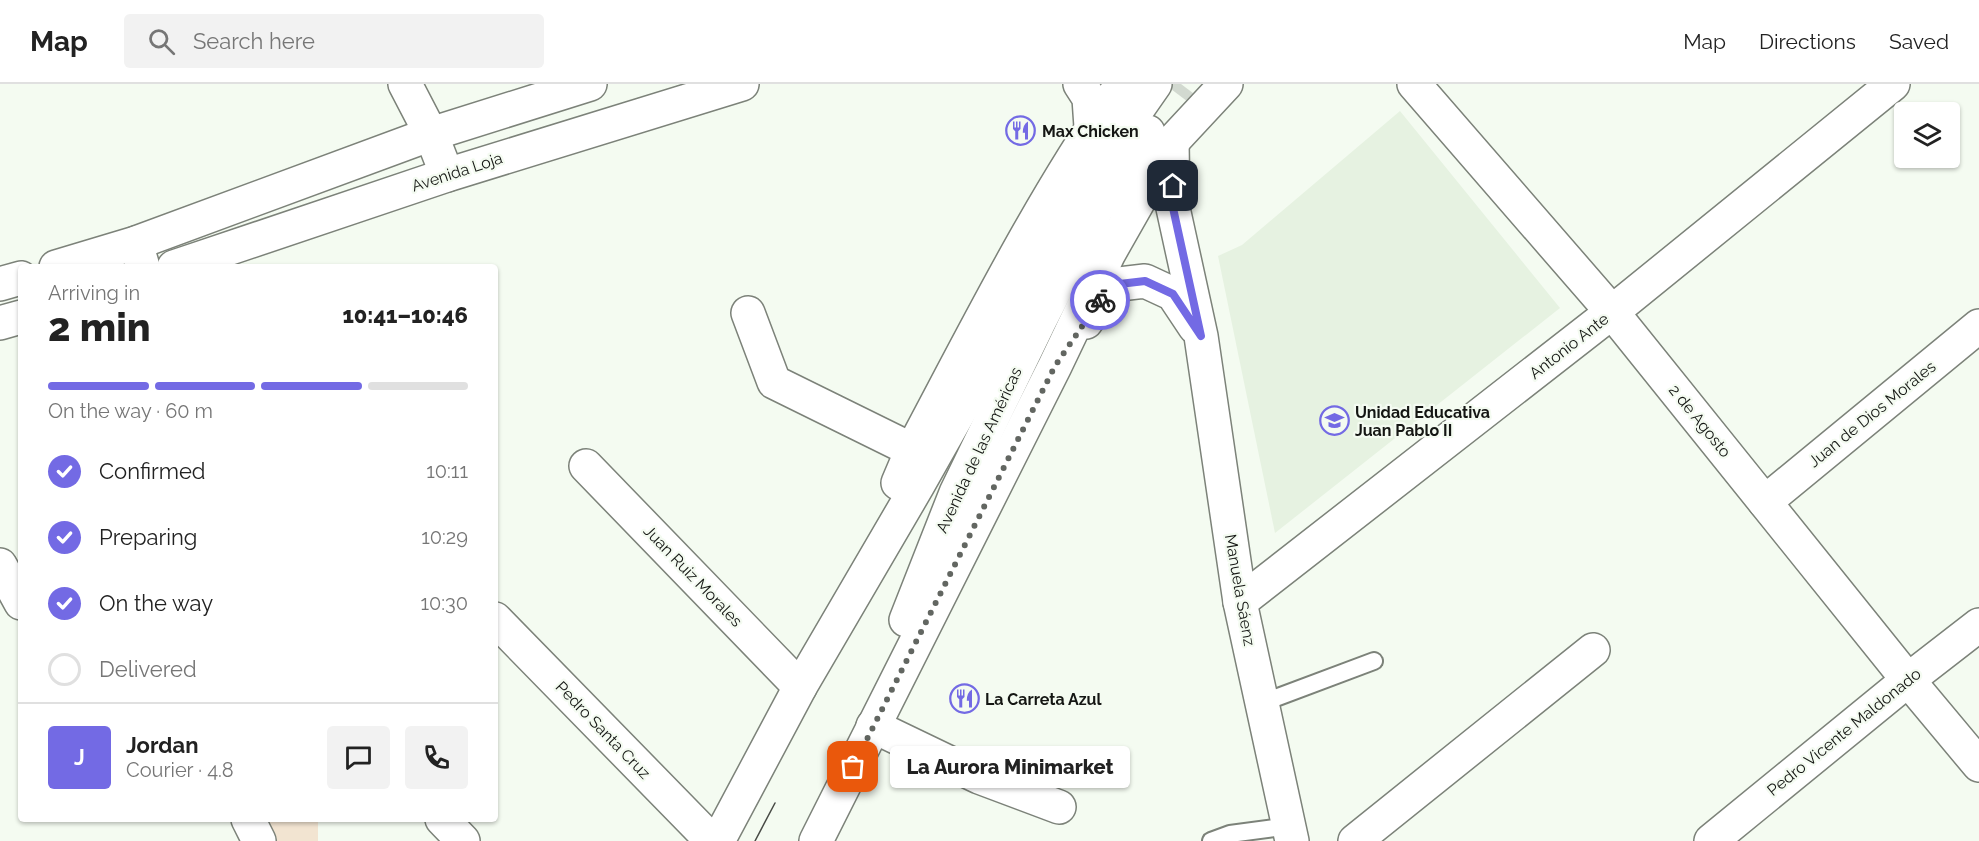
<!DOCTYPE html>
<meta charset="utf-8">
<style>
body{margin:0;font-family:Raleway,sans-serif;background:#f2f2f2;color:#222;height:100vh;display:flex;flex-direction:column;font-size:22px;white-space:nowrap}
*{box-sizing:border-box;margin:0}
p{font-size:20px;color:#767676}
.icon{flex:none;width:33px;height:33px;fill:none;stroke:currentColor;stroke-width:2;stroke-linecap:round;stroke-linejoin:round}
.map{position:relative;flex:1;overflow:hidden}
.details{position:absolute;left:18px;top:180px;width:480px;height:558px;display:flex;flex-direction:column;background:#fff;border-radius:6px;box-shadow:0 2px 4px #0004}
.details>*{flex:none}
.buttons{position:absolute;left:1894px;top:18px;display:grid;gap:12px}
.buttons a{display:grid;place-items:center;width:66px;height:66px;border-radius:6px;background:#fff;box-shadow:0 2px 4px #0004;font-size:30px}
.pin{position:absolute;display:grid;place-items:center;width:51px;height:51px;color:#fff;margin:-26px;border-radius:12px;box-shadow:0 3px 9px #0006}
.courier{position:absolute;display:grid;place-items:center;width:60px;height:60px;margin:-30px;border:4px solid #736ae4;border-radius:50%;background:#fff;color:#222;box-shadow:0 2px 8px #0007}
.bubble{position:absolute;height:42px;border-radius:6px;background:#fff;box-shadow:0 2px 4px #0004;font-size:20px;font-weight:800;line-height:42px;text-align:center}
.head em{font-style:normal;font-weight:800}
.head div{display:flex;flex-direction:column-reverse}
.head{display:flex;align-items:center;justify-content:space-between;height:102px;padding:0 30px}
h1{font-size:39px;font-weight:800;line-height:45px}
.bar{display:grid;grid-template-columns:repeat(4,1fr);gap:9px 6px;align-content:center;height:72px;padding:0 30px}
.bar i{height:8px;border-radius:4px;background:#e0e0e0}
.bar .selected{background:#736ae4}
.bar p{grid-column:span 4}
.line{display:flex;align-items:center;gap:15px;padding:0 30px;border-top:2px solid #e0e0e0}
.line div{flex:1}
.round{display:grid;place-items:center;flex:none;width:63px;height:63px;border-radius:6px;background:#f2f2f2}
ol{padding:0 30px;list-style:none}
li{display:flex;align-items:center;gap:18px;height:66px}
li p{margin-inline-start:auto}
li .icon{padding:6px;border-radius:50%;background:#736ae4;color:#fff;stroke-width:4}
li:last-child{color:#767676}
li i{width:33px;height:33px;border:3px solid #e0e0e0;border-radius:50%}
header{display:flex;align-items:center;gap:36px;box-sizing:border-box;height:84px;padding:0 30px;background:#fff;border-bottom:2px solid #e0e0e0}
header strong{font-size:28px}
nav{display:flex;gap:33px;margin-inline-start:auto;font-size:21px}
.search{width:420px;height:54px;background:#f2f2f2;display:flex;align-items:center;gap:15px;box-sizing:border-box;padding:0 21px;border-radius:6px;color:#767676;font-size:22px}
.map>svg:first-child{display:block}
</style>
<header>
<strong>Map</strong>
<div class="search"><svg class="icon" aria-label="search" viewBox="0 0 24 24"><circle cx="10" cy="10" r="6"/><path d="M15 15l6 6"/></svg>Search here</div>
<nav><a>Map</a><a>Directions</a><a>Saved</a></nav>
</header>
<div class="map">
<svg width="1979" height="757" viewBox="0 0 1979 757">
<rect width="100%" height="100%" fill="#f4fbf1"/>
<polygon fill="#e6f2e1" points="1400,27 1560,224 1275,449 1218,172 1242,161"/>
<polygon fill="#f2e4d1" points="266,735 318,735 318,757 277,757"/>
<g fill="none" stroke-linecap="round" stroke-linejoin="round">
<polyline stroke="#d2d9d0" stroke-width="33" stroke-dasharray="33 16" stroke-linecap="butt" points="1175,8 1181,0"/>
<defs>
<g id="lane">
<polyline points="1262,619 1374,577"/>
<polyline points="1211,757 1230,750 1289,742"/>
</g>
<g id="street">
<polyline points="405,0 431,50 447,91"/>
<polyline points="1414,0 1612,228 1908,596 1979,681"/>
<polyline points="1172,58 1173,124 1201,252 1240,518 1292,757"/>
<polyline points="136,159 143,183"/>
<polyline points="748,229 774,298 912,366"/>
<polyline points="1086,238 1111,201 1145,197 1173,210 1195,243"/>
<polyline points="586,382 800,603"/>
<polyline points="1765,418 1979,242"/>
<polyline points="0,481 21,519"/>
<polyline points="1240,518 1612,228 1893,0"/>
<polyline points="495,535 712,757"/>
<polyline points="873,642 979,693 1059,723"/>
<polyline points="248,735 259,757"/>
<polyline points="442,735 463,757"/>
<polyline points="1355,757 1593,566"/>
<polyline points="1711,757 1908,596 1979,541"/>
</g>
<g id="secondary">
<polyline points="56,183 136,159 431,50 590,0"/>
<polyline points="174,183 447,91 742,0"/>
<polyline points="0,200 21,194"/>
<polyline points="0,239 21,233"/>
</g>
<g id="primary">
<polyline points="1080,0 1089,14 1091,43"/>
<path d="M898 399 912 366C978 242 1041 115 1122 0"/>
<polyline points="906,536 956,409 1039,238 1096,126 1148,48"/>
<polyline points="718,757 800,603 918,401 1009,240 1079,109 1155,0"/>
<polyline points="816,757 1055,282 1109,169 1172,58 1226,0"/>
</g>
</defs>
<use href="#lane" stroke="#7c8279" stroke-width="20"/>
<use href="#street" stroke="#7c8279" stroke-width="36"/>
<use href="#secondary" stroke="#7c8279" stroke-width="36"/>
<use href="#primary" stroke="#7c8279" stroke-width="36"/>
<use href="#lane" stroke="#fff" stroke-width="16"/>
<use href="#street" stroke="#fff" stroke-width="33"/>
<use href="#secondary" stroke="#fff" stroke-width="33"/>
<use href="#primary" stroke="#fff" stroke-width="33"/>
<polyline stroke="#474a45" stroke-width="1.5" points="755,757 775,719"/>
</g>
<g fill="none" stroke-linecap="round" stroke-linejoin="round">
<polyline stroke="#626661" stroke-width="6" stroke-dasharray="0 10.8" points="853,683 1055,282 1100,216"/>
<polyline stroke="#736ae4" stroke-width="8" points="1100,216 1111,201 1145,197 1173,210 1201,252 1173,124 1173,102"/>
</g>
<defs>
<symbol id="restaurant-ring" viewBox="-11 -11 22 22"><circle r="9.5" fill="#f4fbf1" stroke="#736ae4" stroke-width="1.5"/><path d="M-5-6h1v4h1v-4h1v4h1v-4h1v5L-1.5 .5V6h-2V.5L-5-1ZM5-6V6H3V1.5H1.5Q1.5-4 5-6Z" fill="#736ae4"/></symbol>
<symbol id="school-ring" viewBox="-11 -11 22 22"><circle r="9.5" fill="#f4fbf1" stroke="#736ae4" stroke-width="1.5"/><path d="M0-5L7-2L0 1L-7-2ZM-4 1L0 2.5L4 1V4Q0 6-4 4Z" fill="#736ae4"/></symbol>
</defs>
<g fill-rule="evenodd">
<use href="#restaurant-ring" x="1004" y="30" width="33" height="33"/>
<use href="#school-ring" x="1318" y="320" width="33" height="33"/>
<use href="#restaurant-ring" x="948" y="598" width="33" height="33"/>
</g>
<g text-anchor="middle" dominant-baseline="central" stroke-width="4.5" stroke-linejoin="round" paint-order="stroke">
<g font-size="16" font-weight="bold" fill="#141613" stroke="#f4fbf1" text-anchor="start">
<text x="1042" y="47">Max Chicken</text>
<text x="1355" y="328">Unidad Educativa<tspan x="1355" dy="18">Juan Pablo II</tspan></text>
<text x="985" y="615">La Carreta Azul</text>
</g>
<g font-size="16" fill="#141613" stroke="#f4fbf1">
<text transform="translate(457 88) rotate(-18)">Avenida Loja</text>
<text transform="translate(1569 262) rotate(-38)">Antonio Ante</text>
<text transform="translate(1872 330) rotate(-39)">Juan de Dios Morales</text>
<text transform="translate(1700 337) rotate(51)">2 de Agosto</text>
<text transform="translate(979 366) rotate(-65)">Avenida de las Américas</text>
<text transform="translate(693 492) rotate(46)">Juan Ruiz Morales</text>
<text transform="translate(1240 506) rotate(80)">Manuela Sáenz</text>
<text transform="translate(603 646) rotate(46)">Pedro Santa Cruz</text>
<text transform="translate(1844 648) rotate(-39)">Pedro Vicente Maldonado</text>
</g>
</g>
</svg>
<div class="buttons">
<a><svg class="icon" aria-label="layers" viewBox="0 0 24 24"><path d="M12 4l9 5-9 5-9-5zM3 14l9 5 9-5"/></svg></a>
</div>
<div class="pin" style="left:853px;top:683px;background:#ea580c"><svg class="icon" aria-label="bag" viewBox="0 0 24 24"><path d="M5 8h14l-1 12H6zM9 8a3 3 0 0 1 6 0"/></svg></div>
<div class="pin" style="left:1173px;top:102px;background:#1f2937"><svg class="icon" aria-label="home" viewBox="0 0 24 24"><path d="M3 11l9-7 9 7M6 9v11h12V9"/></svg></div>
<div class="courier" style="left:1100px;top:216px"><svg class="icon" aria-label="bike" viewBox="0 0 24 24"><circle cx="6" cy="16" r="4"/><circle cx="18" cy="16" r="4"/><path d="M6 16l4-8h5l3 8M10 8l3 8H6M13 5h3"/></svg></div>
<div class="bubble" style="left:890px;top:662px;width:240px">La Aurora Minimarket</div>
<section class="details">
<div class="head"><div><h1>2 min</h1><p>Arriving in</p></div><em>10:41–10:46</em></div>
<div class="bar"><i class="selected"></i><i class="selected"></i><i class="selected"></i><i></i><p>On the way · 60 m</p></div>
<ol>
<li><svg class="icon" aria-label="check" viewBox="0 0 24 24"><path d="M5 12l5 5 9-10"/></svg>Confirmed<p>10:11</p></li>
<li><svg class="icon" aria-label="check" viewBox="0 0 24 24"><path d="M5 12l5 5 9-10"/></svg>Preparing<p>10:29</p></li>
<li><svg class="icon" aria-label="check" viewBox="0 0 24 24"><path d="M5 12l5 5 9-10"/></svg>On the way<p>10:30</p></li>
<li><i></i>Delivered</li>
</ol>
<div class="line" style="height:108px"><b class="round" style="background:#736ae4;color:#fff">J</b><div><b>Jordan</b><p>Courier · 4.8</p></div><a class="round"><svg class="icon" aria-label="chat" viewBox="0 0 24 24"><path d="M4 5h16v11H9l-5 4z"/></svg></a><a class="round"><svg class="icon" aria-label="phone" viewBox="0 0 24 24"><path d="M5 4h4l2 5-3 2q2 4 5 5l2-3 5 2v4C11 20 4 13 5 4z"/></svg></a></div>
</section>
</div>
